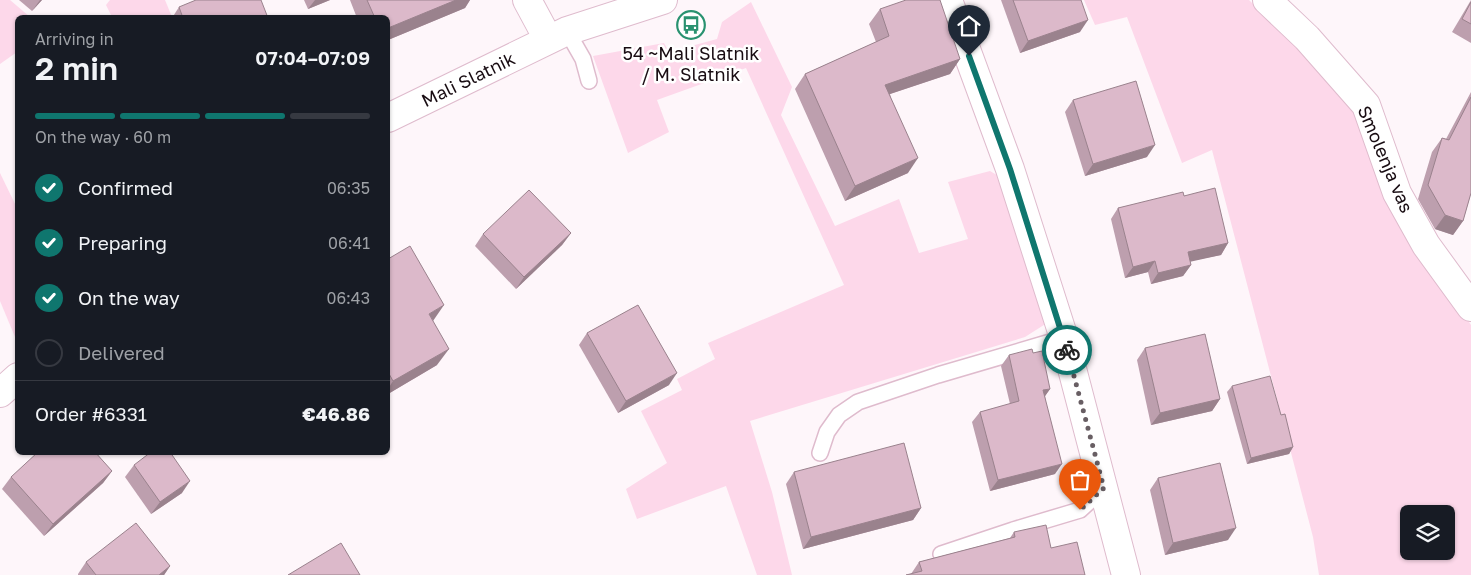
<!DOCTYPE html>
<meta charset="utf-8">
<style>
body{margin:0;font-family:"Golos Text",sans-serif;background:#20242c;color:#f1f3f6;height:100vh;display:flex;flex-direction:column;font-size:19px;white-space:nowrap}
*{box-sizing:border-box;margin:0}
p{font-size:16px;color:#9ea1a6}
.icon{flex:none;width:28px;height:28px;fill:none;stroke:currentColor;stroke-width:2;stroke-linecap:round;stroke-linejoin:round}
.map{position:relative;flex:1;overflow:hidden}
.sheet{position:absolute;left:15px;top:15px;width:375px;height:440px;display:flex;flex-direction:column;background:#171b24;border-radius:8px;box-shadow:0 1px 4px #0004}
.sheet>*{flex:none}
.tools{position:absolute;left:1400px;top:505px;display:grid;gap:10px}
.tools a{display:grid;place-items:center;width:55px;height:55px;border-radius:8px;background:#171b24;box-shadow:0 1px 4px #0004;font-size:25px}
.pin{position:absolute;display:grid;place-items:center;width:42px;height:42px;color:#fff;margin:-51px -21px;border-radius:50% 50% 50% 0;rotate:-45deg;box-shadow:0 0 5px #0007}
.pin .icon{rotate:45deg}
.courier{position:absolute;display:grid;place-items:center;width:50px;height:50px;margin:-25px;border:4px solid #0f766e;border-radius:50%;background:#fff;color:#222;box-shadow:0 1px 6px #0007}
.summary em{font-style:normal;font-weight:600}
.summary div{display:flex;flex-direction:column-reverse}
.summary{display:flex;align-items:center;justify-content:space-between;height:85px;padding:0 20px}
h1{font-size:32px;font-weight:600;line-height:38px}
.bar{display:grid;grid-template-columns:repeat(4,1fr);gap:8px 5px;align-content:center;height:60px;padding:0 20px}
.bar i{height:6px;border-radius:4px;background:#363941}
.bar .active{background:#0f766e}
.bar p{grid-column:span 4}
.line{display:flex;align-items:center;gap:12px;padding:0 20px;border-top:1px solid #363941}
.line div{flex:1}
ol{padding:0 20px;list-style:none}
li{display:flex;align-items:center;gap:15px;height:55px}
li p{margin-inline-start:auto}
li .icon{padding:5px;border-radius:50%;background:#0f766e;color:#fff;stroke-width:4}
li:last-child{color:#9ea1a6}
li i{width:28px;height:28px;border:2px solid #363941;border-radius:50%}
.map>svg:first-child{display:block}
</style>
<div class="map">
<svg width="1471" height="575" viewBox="0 0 1471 575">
<rect width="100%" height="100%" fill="#fef6fa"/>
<g fill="#fdd8ea" fill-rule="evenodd">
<polygon points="0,0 10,0 30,17 18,18 17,52 0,64"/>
<polygon points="110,0 165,0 172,17 112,17 106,5"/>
<path d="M1084 0H1249L1314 64 1354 112 1373 157 1444 286 1471 325V575H1319L1313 537 1212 150 1182 163 1127 17 1095 25ZM1409 514H1446V551H1409Z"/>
<polygon points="751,2 792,87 781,115 835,226 899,199 919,253 968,239 948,182 990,171 1002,178 1047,323 1025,337 750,421 772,492 792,575 757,575 726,486 637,519 626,489 667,463 641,411 682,390 677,379 715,359 708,343 844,285 746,68 657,100 669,132 628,153 593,56 664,43 669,52 717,39 722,22"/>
<polygon points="0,173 17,208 18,336 15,337 0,301"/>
</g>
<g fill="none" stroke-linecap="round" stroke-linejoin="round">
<defs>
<g id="service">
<polyline points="567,31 583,59 589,81"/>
<polyline points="820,453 827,432 839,415 858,402 938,375 1064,338"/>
<polyline points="941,554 1013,530 1080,510 1104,488"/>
</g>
<g id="minor">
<polyline points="527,0 548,39"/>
<polyline points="948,0 1010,169 1064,338 1126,575"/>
<polyline points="1267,0 1307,38 1366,105 1397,193 1426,245 1471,307"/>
</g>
<g id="secondary">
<polyline points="388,118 567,31 663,0"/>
<polyline points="0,393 18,377"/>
</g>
</defs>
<use href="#service" stroke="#dfbbcd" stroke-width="18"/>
<use href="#minor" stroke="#dfbbcd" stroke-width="30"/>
<use href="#secondary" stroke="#dfbbcd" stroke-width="30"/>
<use href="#service" stroke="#fff" stroke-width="15"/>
<use href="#minor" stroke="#fff" stroke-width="28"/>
<use href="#secondary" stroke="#fff" stroke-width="28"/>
</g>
<g fill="#bd9fae">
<polygon points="19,0 42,0 32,11"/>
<polygon points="304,0 330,0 308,9"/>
<polygon points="350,0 470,0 465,8 388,40 388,18 357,18"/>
<polygon points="1001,0 1081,0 1080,32 1020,53"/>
<polygon points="1471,0 1471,43 1452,32"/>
<polygon points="179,7 268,18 172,18"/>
<polygon points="880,9 960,59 950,74 890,94 908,173 845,201 795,89 805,74 876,42 869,24"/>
<polygon points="1471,92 1471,193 1463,221 1453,235 1435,229 1418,199 1432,152 1442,138 1446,139"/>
<polygon points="1073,100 1147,157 1085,176 1065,112"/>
<polygon points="1184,196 1228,243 1221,255 1190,261 1191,265 1183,276 1151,284 1148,272 1125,278 1111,219 1118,208"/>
<polygon points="571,233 562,245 516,289 475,246 483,234"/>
<polygon points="388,259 433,321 437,365 388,394"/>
<polygon points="587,333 669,385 618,413 579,345"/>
<polygon points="1145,348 1220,399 1212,411 1151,425 1137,360"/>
<polygon points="1033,353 1050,389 1045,396 1055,474 990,491 972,422 980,412 1010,404 1001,366 1009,355"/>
<polygon points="1232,386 1281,415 1293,447 1289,454 1247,464 1227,392"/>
<polygon points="134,465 182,493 151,514 125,477"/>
<polygon points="112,471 103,483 44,536 2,489 11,477"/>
<polygon points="794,472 921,508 913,520 803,549 786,484"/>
<polygon points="1158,478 1228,540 1165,555 1150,490"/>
<polygon points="1014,532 1051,548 1085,575 911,574 919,562 1010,538"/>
<polygon points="86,562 170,566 164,575 78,575 78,574"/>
</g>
<g fill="#9a828d">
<polygon points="40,0 42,0 32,11"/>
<polygon points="315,0 330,0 308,9"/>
<polygon points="456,0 470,0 465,8 388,40 388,28"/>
<polygon points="1088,20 1080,32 1020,53 1028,41"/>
<polygon points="960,59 950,74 875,99 885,85"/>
<polygon points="1155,145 1147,157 1085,176 1093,164"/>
<polygon points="918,158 908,173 845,201 855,186"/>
<polygon points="1445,215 1463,221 1453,235 1435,229"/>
<polygon points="571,233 562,245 516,289 524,277"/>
<polygon points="1228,243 1221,255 1180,264 1188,252"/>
<polygon points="1155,261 1148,272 1125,278 1133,267"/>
<polygon points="1191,265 1183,276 1151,284 1158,273"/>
<polygon points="444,305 433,321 429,314"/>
<polygon points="449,349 437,365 388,394 388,389 393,381"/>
<polygon points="677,373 669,385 618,413 626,401"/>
<polygon points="1050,389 1043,399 1043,390"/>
<polygon points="1220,399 1212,411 1151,425 1160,413"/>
<polygon points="1293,447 1289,454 1247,464 1251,458"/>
<polygon points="1062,464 1055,474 990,491 998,480"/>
<polygon points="112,471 103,483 44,536 53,524"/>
<polygon points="190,481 182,493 151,514 160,502"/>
<polygon points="921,508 913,520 803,549 811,537"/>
<polygon points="1236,528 1228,540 1165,555 1173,543"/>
<polygon points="170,566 164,575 159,575"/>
</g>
<g fill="#dcb9ca" stroke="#9a828d">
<polygon points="196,0 261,0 268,18 183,18 179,7"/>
<polygon points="367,0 456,0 388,28 388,18 375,18"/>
<polygon points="906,0 940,0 960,59 885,85 918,158 855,186 805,74 889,36 880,9"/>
<polygon points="1013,0 1081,0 1088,20 1028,41"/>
<polygon points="1471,2 1471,24 1462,19"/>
<polygon points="1136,81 1155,145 1093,164 1073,100"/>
<polygon points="1471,97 1471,193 1463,221 1445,215 1428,185 1442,138 1449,140"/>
<polygon points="1215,188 1228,243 1188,252 1191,265 1158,273 1155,261 1133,267 1118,208 1183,192 1184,196"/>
<polygon points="529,190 571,233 524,277 483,234"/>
<polygon points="410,246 444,305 429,314 449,349 393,381 388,372 388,259"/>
<polygon points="638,305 677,373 626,401 587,333"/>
<polygon points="1205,334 1220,399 1160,413 1145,348"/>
<polygon points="1032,349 1033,353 1042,351 1050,389 1043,390 1062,464 998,480 980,412 1019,401 1009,355"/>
<polygon points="1270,376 1281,415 1285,414 1293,447 1251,458 1232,386"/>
<polygon points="904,443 921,508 811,537 794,472"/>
<polygon points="38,452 95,452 112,471 53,524 11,477"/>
<polygon points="151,452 170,452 190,481 160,502 134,465"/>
<polygon points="1220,463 1236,528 1173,543 1158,478"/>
<polygon points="136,523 170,566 159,575 96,575 86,562"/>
<polygon points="1046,525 1051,548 1077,542 1085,575 906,575 922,571 919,562 1015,537 1014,532"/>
<polygon points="341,543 360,575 288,575"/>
</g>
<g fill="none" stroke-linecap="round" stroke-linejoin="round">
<polyline stroke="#685e63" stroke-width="5" stroke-dasharray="0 9" points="1067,350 1104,488 1080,510"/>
<polyline stroke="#0f766e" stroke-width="6" points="969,56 1010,169 1067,350"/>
</g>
<defs>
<symbol id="bus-ring" viewBox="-11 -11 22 22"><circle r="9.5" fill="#fff" stroke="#299270" stroke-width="1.5"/><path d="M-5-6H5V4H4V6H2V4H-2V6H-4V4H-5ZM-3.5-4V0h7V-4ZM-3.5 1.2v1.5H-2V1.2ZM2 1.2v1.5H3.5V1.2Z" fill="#299270"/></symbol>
</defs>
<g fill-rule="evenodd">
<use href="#bus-ring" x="675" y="9" width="32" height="32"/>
</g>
<g text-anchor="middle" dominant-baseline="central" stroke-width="5" stroke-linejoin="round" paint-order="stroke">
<g font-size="18" fill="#180c12" stroke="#fff">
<text x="691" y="53">54 ~Mali Slatnik<tspan x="691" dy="21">/ M. Slatnik</tspan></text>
</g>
<g font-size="18" fill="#180c12" stroke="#fff">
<text transform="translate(468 79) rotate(-26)">Mali Slatnik</text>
<text transform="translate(1386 159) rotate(67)">Smolenja vas</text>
</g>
</g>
</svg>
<div class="tools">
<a><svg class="icon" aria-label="layers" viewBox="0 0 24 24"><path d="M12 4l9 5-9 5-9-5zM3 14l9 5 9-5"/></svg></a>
</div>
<div class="pin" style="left:1080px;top:510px;background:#ea580c"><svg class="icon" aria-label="bag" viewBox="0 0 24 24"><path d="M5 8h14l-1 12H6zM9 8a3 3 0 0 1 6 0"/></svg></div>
<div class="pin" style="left:969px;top:56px;background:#1f2937"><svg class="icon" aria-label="home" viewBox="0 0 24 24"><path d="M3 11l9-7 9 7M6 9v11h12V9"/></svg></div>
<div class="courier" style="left:1067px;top:350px"><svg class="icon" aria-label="bike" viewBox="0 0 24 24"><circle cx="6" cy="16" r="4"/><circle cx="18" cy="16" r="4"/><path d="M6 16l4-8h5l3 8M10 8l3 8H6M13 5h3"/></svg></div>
<section class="sheet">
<div class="summary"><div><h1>2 min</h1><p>Arriving in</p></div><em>07:04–07:09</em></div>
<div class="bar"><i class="active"></i><i class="active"></i><i class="active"></i><i></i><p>On the way · 60 m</p></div>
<ol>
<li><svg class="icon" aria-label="check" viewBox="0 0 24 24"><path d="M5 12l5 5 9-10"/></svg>Confirmed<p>06:35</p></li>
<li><svg class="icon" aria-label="check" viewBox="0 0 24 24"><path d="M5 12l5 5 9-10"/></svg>Preparing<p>06:41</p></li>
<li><svg class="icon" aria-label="check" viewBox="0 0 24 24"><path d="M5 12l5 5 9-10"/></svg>On the way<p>06:43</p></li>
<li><i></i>Delivered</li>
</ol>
<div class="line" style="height:65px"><div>Order #6331</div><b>€46.86</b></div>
</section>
</div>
